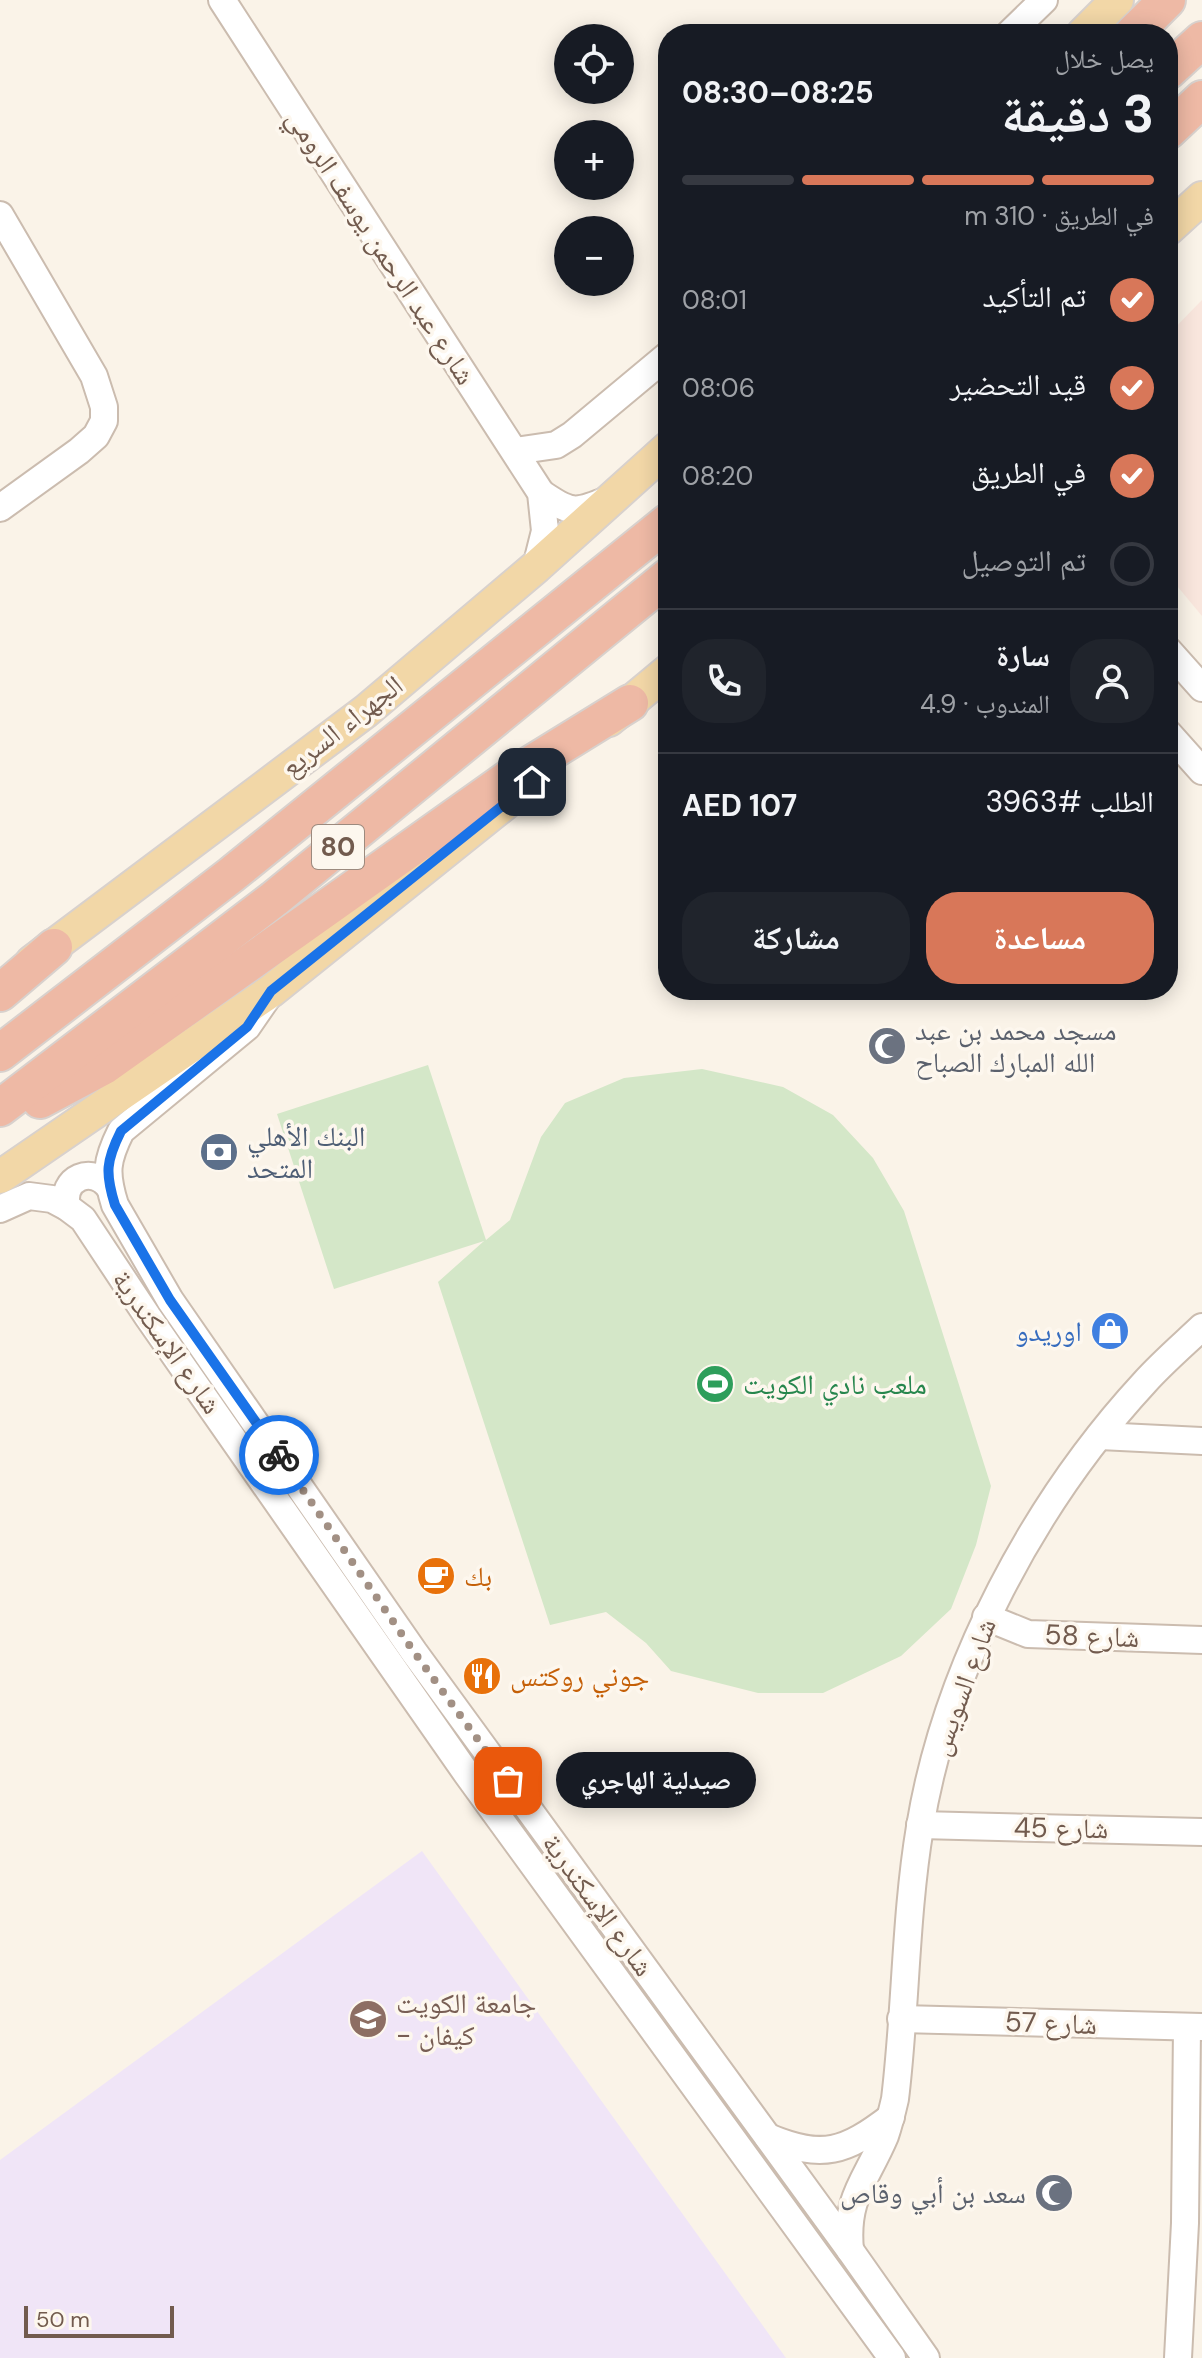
<!DOCTYPE html>
<html lang="ar">
<meta charset="utf-8">
<style>
body{margin:0;font-family:"DM Sans","Noto Naskh Arabic",sans-serif;background:#20242c;color:#f1f3f6;direction:rtl;height:100vh;display:flex;flex-direction:column;font-size:30px;white-space:nowrap}
*{box-sizing:border-box;margin:0}
p{font-size:26px;color:#9ea1a6}
.icon{flex:none;width:44px;height:44px;fill:none;stroke:currentColor;stroke-width:2;stroke-linecap:round;stroke-linejoin:round}
.map{position:relative;flex:1;overflow:hidden;direction:ltr}
.side{position:absolute;left:658px;top:24px;width:520px;height:976px;display:flex;flex-direction:column;background:#171b24;border-radius:32px;box-shadow:0 4px 20px #0003;direction:rtl}
.side>*{flex:none}
.fabs{position:absolute;left:554px;top:24px;display:grid;gap:16px}
.fabs a{display:grid;place-items:center;width:80px;height:80px;border-radius:50%;background:#171b24;box-shadow:0 4px 20px #0003;font-size:40px}
.scale{position:absolute;left:24px;bottom:20px;width:150px;box-sizing:border-box;padding-left:8px;border:4px solid #725b4e;border-top:0;font-size:22px;line-height:28px;white-space:nowrap;color:#725b4e;-webkit-text-stroke:6px #fdf7ee;paint-order:stroke}
.pin{position:absolute;display:grid;place-items:center;width:68px;height:68px;color:#fff;margin:-34px;border-radius:16px;box-shadow:0 4px 12px #0006}
.courier{position:absolute;display:grid;place-items:center;width:80px;height:80px;margin:-40px;border:6px solid #1a73e8;border-radius:50%;background:#fff;color:#222;box-shadow:0 2px 10px #0007}
.bubble{position:absolute;height:56px;border-radius:28px;background:#171b24;box-shadow:0 4px 20px #0003;font-size:26px;font-weight:700;line-height:56px;text-align:center;direction:rtl}
.headline em{font-style:normal;font-weight:700}
.headline div{display:flex;flex-direction:column-reverse}
.headline{display:flex;align-items:center;justify-content:space-between;height:136px;padding:0 24px}
h1{font-size:52px;font-weight:700;line-height:60px}
.bar{display:grid;grid-template-columns:repeat(4,1fr);gap:12px 8px;align-content:center;height:96px;padding:0 24px}
.bar i{height:10px;border-radius:6px;background:#363941}
.bar .selected{background:#d87759}
.bar p{grid-column:span 4}
.line{display:flex;align-items:center;gap:20px;padding:0 24px;border-top:2px solid #363941}
.line div{flex:1}
.round{display:grid;place-items:center;flex:none;width:84px;height:84px;border-radius:32px;background:#20242c}
ol{padding:0 24px;list-style:none}
li{display:flex;align-items:center;gap:24px;height:88px}
li p{margin-inline-start:auto}
li .icon{padding:8px;border-radius:50%;background:#d87759;color:#fff;stroke-width:4}
li:last-child{color:#9ea1a6}
li i{width:44px;height:44px;border:4px solid #363941;border-radius:50%}
.button{display:flex;gap:16px;margin-top:auto;padding:16px 24px}
.button a{flex:1;height:92px;border-radius:32px;background:#d87759;color:#fff;font-size:32px;font-weight:700;line-height:92px;text-align:center}
.button a+a{background:#20242c;color:#f1f3f6}
.map>svg:first-child{display:block}
</style>
<div class="map">
<svg width="1202" height="2358" viewBox="0 0 1202 2358">
<rect width="100%" height="100%" fill="#faf3e8"/>
<polygon fill="#f9e6dd" points="1202,300 1202,616 1168,575 1168,335"/>
<polygon fill="#f0e5f7" points="422,1851 786,2358 0,2358 0,2160"/>
<polygon fill="#d4e7c8" points="428,1065 486,1240 510,1220 541,1137 565,1103 624,1078 702,1069 783,1087 833,1115 873,1158 904,1211 991,1486 976,1545 951,1609 901,1656 823,1693 758,1693 671,1671 646,1643 606,1612 550,1625 438,1282 484,1241 334,1289 277,1114"/>
<g fill="none" stroke-linecap="round" stroke-linejoin="round">
<defs>
<g id="minor">
<polyline points="222,0 541,493 545,531 536,567"/>
<polyline points="1009,34 1044,0"/>
<polyline points="0,215 94,376 104,407 104,421 96,436 79,451 0,508"/>
<polyline points="515,451 556,445 572,435 668,355"/>
<path d="M541 493C570 513 575 514 607 500"/>
<polyline points="1168,650 1202,688"/>
<polyline points="1168,733 1202,771"/>
<path d="M267 998 247 1027 121 1131C106 1161 105 1173 115 1205L170 1300 414 1652 850 2250 926 2358"/>
<path d="M67 1207C60 1178 93 1164 110 1188"/>
<polyline points="0,1209 29,1196 52,1199 67,1207 83,1219 148,1317 467,1774 892,2358"/>
<polyline points="1100,1436 1202,1441"/>
<polyline points="986,1617 1028,1634 1202,1640"/>
<polyline points="920,1825 1202,1832"/>
<polyline points="901,2019 1202,2027"/>
<path d="M768 2137C823 2160 845 2152 891 2117"/>
<path d="M850 2250C845 2197 866 2181 885 2136 889 2124 892 2112 895 2099 906 2009 905 1917 920 1827 946 1667 1035 1501 1145 1382 1162 1363 1183 1345 1202 1327"/>
<polyline points="1178,2358 1185,2223 1187,2027"/>
</g>
<g id="major">
<polyline points="1083,34 1117,0"/>
<polyline points="1168,229 1202,198"/>
<polyline points="609,720 668,671"/>
<polyline points="32,962 366,711 536,567 668,448"/>
<polyline points="0,1177 271,991 539,776"/>
</g>
<g id="highway">
<polyline points="1133,34 1167,0"/>
<polyline points="1168,71 1202,40"/>
<polyline points="1168,131 1202,99"/>
<polyline points="0,993 54,947"/>
<polyline points="0,1053 231,875 668,522"/>
<polyline points="40,1100 104,1066 515,774 630,703"/>
<polyline points="0,1108 274,899 668,577"/>
</g>
</defs>
<use href="#minor" stroke="#cbbcaf" stroke-width="30"/>
<use href="#major" stroke="#d8d1cd" stroke-width="36"/>
<use href="#highway" stroke="#d8d1cd" stroke-width="40"/>
<use href="#minor" stroke="#fff" stroke-width="26"/>
<use href="#major" stroke="#f2d7a7" stroke-width="32"/>
<use href="#highway" stroke="#eeb9a5" stroke-width="36"/>
</g>
<g fill="none" stroke-linecap="round" stroke-linejoin="round">
<polyline stroke="#a29084" stroke-width="8" stroke-dasharray="0 14.4" points="279,1455 414,1652 508,1781"/>
<path stroke="#1a73e8" stroke-width="10" d="M279 1455 170 1300 115 1205C105 1173 106 1161 121 1131L247 1027 271 991 532 782"/>
</g>
<defs>
<symbol id="mosque-disc" viewBox="-11 -11 22 22"><circle r="9.5" fill="#6b7280" stroke="#fdf7ee"/><path d="M3.5-4.9A6 6 0 1 0 3.5 4.9A5 5 0 1 1 3.5-4.9Z" fill="#fff"/></symbol>
<symbol id="bank-disc" viewBox="-11 -11 22 22"><circle r="9.5" fill="#5c6f8a" stroke="#fdf7ee"/><path d="M-6-4H6V4H-6ZM0-2.3a2.3 2.3 0 1 0 0 4.6a2.3 2.3 0 1 0 0-4.6Z" fill="#fff"/></symbol>
<symbol id="shop-disc" viewBox="-11 -11 22 22"><circle r="9.5" fill="#3f7fe0" stroke="#fdf7ee"/><path d="M-5-2.5h2.3a2.7 3.5 0 0 1 5.4 0H5L5.5 6h-11ZM-1.5-2.5h3a1.5 2.3 0 0 0-3 0Z" fill="#fff"/></symbol>
<symbol id="stadium-disc" viewBox="-11 -11 22 22"><circle r="9.5" fill="#2e9e5b" stroke="#fdf7ee"/><path d="M0-5a6.5 5 0 1 0 0 10a6.5 5 0 1 0 0-10ZM-3.5-1.8h7v3.6h-7Z" fill="#fff"/></symbol>
<symbol id="cafe-disc" viewBox="-11 -11 22 22"><circle r="9.5" fill="#e8710a" stroke="#fdf7ee"/><path d="M-5.5-4.5H6V0H3Q3 3.5 0 3.5H-2.5Q-5.5 3.5-5.5 0ZM3-3.2v2h1.7v-2ZM-6 4.5H4V6H-6Z" fill="#fff"/></symbol>
<symbol id="restaurant-disc" viewBox="-11 -11 22 22"><circle r="9.5" fill="#e8710a" stroke="#fdf7ee"/><path d="M-5-6h1v4h1v-4h1v4h1v-4h1v5L-1.5 .5V6h-2V.5L-5-1ZM5-6V6H3V1.5H1.5Q1.5-4 5-6Z" fill="#fff"/></symbol>
<symbol id="university-disc" viewBox="-11 -11 22 22"><circle r="9.5" fill="#8d6e63" stroke="#fdf7ee"/><path d="M0-5L7-2L0 1L-7-2ZM-4 1L0 2.5L4 1V4Q0 6-4 4Z" fill="#fff"/></symbol>
</defs>
<g fill-rule="evenodd">
<use href="#mosque-disc" x="865" y="1024" width="44" height="44"/>
<use href="#bank-disc" x="197" y="1130" width="44" height="44"/>
<use href="#shop-disc" x="1088" y="1309" width="44" height="44"/>
<use href="#stadium-disc" x="693" y="1362" width="44" height="44"/>
<use href="#cafe-disc" x="414" y="1554" width="44" height="44"/>
<use href="#restaurant-disc" x="460" y="1654" width="44" height="44"/>
<use href="#university-disc" x="346" y="1997" width="44" height="44"/>
<use href="#mosque-disc" x="1032" y="2171" width="44" height="44"/>
</g>
<g text-anchor="middle" dominant-baseline="central" stroke-width="7" stroke-linejoin="round" paint-order="stroke">
<rect fill="#fdf7ee" stroke="#9c8a7e" stroke-width="2" x="312" y="825" width="52" height="44" rx="6"/>
<g font-size="26" font-weight="bold" fill="#725b4e">
<text x="338" y="847">80</text>
</g>
<g font-size="28" fill="#725b4e" stroke="#fdf7ee">
<text transform="translate(381 247) rotate(57)">شارع عبد الرحمن يوسف الرومي</text>
<text transform="translate(342 726) rotate(-38)">الجهراء السريع</text>
<text transform="translate(167 1342) rotate(55)">شارع الإسكندرية</text>
<text transform="translate(1092 1636) rotate(2)">شارع 58</text>
<text transform="translate(963 1687) rotate(-70)">شارع السويس</text>
<text transform="translate(1061 1828) rotate(1)">شارع 45</text>
<text transform="translate(598 1905) rotate(54)">شارع الإسكندرية</text>
<text transform="translate(1051 2023) rotate(2)">شارع 57</text>
</g>
<g font-size="28" fill="#5b616d" stroke="#fdf7ee" text-anchor="start">
<text x="915" y="1030">مسجد محمد بن عبد<tspan x="915" dy="32">الله المبارك الصباح</tspan></text>
<text x="1026" y="2193" text-anchor="end">سعد بن أبي وقاص</text>
</g>
<g font-size="28" fill="#4e5e75" stroke="#fdf7ee" text-anchor="start">
<text x="247" y="1136">البنك الأهلي<tspan x="247" dy="32">المتحد</tspan></text>
</g>
<g font-size="28" fill="#366cbe" stroke="#fdf7ee" text-anchor="end">
<text x="1082" y="1331">اوريدو</text>
</g>
<g font-size="28" fill="#27864d" stroke="#fdf7ee" text-anchor="start">
<text x="743" y="1384">ملعب نادي الكويت</text>
</g>
<g font-size="28" fill="#c56008" stroke="#fdf7ee" text-anchor="start">
<text x="464" y="1576">بك</text>
<text x="510" y="1676">جوني روكتس</text>
</g>
<g font-size="28" fill="#785e54" stroke="#fdf7ee" text-anchor="start">
<text x="396" y="2003">جامعة الكويت<tspan x="396" dy="32">- كيفان</tspan></text>
</g>
</g>
</svg>
<div class="fabs">
<a><svg class="icon" aria-label="locate" viewBox="0 0 24 24"><circle cx="12" cy="12" r="6"/><path d="M12 2v4M12 18v4M2 12h4M18 12h4"/></svg></a>
<a>+</a>
<a>−</a>
</div>
<div class="scale">50 m</div>
<div class="pin" style="left:508px;top:1781px;background:#ea580c"><svg class="icon" aria-label="bag" viewBox="0 0 24 24"><path d="M5 8h14l-1 12H6zM9 8a3 3 0 0 1 6 0"/></svg></div>
<div class="pin" style="left:532px;top:782px;background:#1f2937"><svg class="icon" aria-label="home" viewBox="0 0 24 24"><path d="M3 11l9-7 9 7M6 9v11h12V9"/></svg></div>
<div class="courier" style="left:279px;top:1455px"><svg class="icon" aria-label="bike" viewBox="0 0 24 24"><circle cx="6" cy="16" r="4"/><circle cx="18" cy="16" r="4"/><path d="M6 16l4-8h5l3 8M10 8l3 8H6M13 5h3"/></svg></div>
<div class="bubble" style="left:556px;top:1752px;width:200px">صيدلية الهاجري</div>
<section class="side">
<div class="headline"><div><h1>3 دقيقة</h1><p>يصل خلال</p></div><em>08:25–08:30</em></div>
<div class="bar"><i class="selected"></i><i class="selected"></i><i class="selected"></i><i></i><p>في الطريق · 310 m</p></div>
<ol>
<li><svg class="icon" aria-label="check" viewBox="0 0 24 24"><path d="M5 12l5 5 9-10"/></svg>تم التأكيد<p>08:01</p></li>
<li><svg class="icon" aria-label="check" viewBox="0 0 24 24"><path d="M5 12l5 5 9-10"/></svg>قيد التحضير<p>08:06</p></li>
<li><svg class="icon" aria-label="check" viewBox="0 0 24 24"><path d="M5 12l5 5 9-10"/></svg>في الطريق<p>08:20</p></li>
<li><i></i>تم التوصيل</li>
</ol>
<div class="line" style="height:144px"><a class="round"><svg class="icon" aria-label="person" viewBox="0 0 24 24"><circle cx="12" cy="8" r="4"/><path d="M4 21q1-7 8-7t8 7"/></svg></a><div><b>سارة</b><p>المندوب · 4.9</p></div><a class="round"><svg class="icon" aria-label="phone" viewBox="0 0 24 24"><path d="M5 4h4l2 5-3 2q2 4 5 5l2-3 5 2v4C11 20 4 13 5 4z"/></svg></a></div>
<div class="line" style="height:104px"><div>الطلب #3963</div><b>AED 107</b></div>
<div class="button"><a>مساعدة</a><a>مشاركة</a></div>
</section>
</div>
